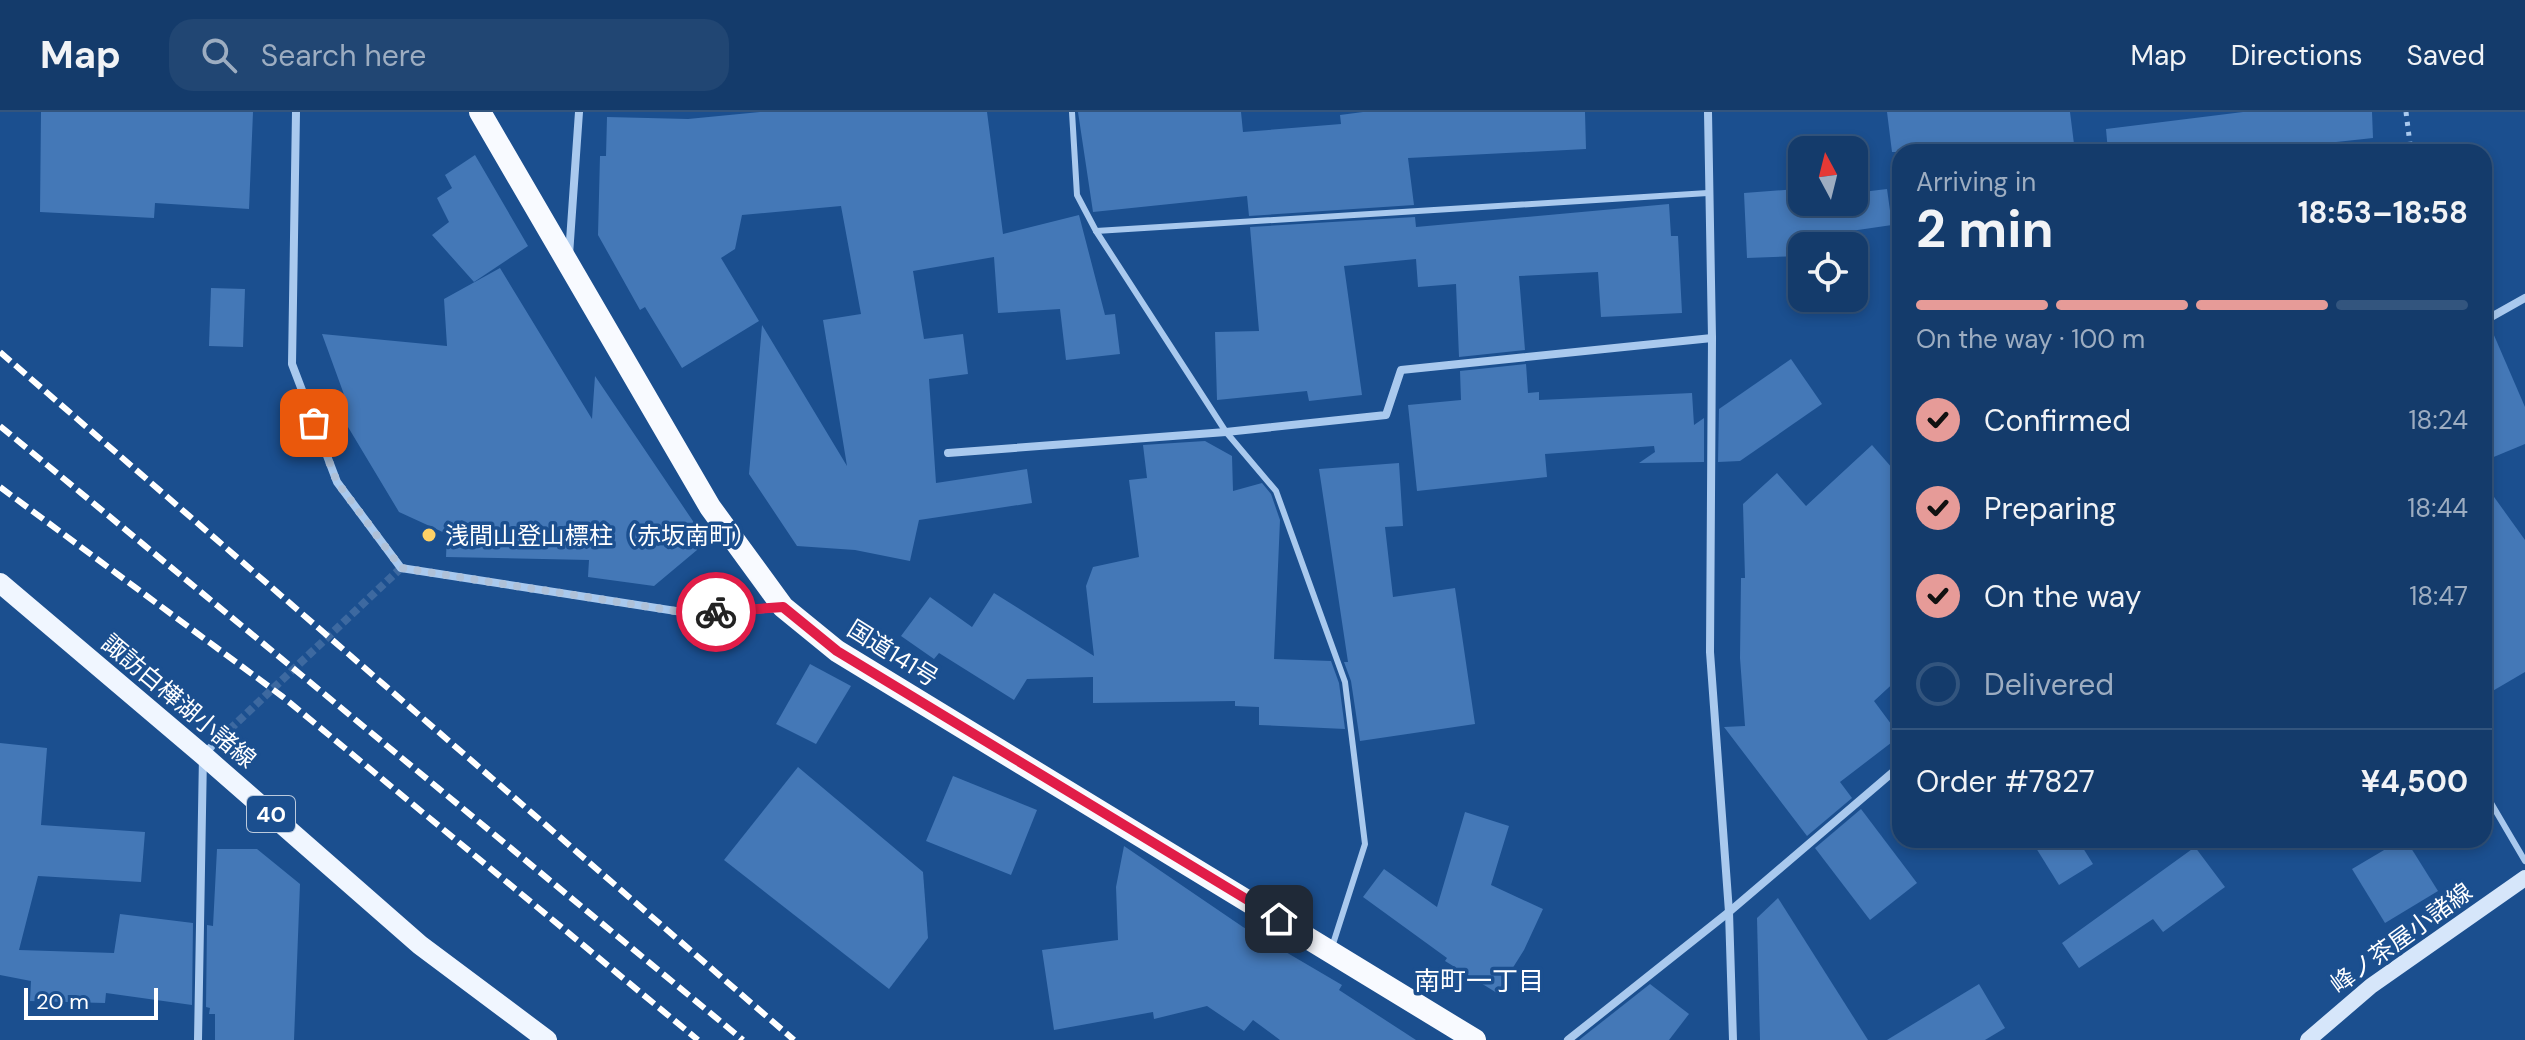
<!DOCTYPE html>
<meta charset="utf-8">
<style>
body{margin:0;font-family:"DM Sans","Noto Sans JP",sans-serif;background:#214673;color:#f1f3f6;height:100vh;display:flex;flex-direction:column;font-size:30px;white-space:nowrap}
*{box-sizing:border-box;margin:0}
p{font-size:26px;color:#9dadc1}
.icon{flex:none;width:44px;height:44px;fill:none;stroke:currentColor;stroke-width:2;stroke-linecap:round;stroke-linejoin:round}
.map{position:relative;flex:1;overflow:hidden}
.side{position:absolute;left:1892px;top:32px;width:600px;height:704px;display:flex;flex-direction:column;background:#143b6b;border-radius:24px;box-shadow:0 4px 12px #0003,0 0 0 2px #33557e}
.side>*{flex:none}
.needle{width:52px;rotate:353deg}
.controls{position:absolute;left:1788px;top:24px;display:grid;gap:16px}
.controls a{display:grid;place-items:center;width:80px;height:80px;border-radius:16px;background:#143b6b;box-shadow:0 4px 12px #0003,0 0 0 2px #33557e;font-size:40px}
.scale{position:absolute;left:24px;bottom:20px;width:134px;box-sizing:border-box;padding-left:8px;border:4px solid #fff;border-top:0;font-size:22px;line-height:28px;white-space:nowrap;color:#fff;-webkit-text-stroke:6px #1b4f8f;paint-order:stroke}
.pin{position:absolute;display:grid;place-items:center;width:68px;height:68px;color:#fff;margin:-34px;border-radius:16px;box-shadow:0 4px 12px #0006}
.courier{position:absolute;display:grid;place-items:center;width:80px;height:80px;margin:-40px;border:6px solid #e11d48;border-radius:50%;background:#fff;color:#222;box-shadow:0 2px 10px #0007}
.head em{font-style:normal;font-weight:700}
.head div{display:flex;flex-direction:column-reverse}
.head{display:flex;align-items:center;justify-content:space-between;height:136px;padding:0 24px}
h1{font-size:52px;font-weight:700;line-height:60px}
.bar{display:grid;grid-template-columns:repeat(4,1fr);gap:12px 8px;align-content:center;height:96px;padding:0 24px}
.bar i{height:10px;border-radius:6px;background:#33557e}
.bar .active{background:#e69b98}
.bar p{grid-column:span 4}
.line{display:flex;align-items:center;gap:20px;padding:0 24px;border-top:2px solid #33557e}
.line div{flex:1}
ol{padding:0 24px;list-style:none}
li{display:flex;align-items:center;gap:24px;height:88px}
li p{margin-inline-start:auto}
li .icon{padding:8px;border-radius:50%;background:#e69b98;color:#111;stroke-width:4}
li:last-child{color:#9dadc1}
li i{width:44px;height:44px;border:4px solid #33557e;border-radius:50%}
header{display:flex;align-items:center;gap:48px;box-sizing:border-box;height:112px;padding:0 40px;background:#143b6b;border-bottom:2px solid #33557e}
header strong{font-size:38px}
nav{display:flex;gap:44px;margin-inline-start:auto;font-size:28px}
.search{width:560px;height:72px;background:#214673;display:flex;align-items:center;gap:20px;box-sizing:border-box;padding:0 28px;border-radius:24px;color:#9dadc1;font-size:30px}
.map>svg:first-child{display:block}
</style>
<header>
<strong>Map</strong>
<div class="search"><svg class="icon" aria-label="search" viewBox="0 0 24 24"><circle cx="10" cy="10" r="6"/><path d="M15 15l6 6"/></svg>Search here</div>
<nav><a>Map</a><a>Directions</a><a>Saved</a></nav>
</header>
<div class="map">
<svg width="2525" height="928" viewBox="0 0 2525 928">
<rect width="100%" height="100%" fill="#1b4f8f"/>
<g fill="#4478b7">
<polygon points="41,0 253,0 249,97 155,91 154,106 40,100"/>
<polygon points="760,0 987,0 1003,122 1079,103 1105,203 1115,202 1120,242 1066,248 1060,197 998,201 994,145 913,159 924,227 963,222 968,262 929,267 936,371 1027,357 1032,391 919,408 910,449 855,438 797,434 749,362 762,213 847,354 823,208 861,202 841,94 742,103 735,137 721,146 759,209 682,256 645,195 640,198 598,123 600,44 606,44 607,5 688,7"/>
<polygon points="1078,0 1241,0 1243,20 1341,12 1340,3 1363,0 1585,0 1586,37 1408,46 1414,93 1249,104 1247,84 1093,100"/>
<polygon points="1887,0 2070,0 2075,40 1892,40"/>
<polygon points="2243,0 2372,0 2373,26 2245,40 2108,40 2106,17"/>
<polygon points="475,43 528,134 474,170 432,123 449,110 437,86 452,76 445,63"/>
<polygon points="1798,77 1802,90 1854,90 1854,81 1887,77 1892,113 1803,126 1802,144 1747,146 1744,81"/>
<polygon points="1669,92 1671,124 1678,124 1682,201 1601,205 1598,160 1519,164 1525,238 1459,245 1456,172 1418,175 1416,147 1344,154 1362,283 1309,289 1307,279 1217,288 1215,220 1259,219 1250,115 1415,105 1416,115"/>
<polygon points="500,156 592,307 595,264 701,421 697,438 654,474 588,465 589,448 446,445 447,422 399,400 342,305 346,288 322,222 447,234 444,187"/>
<polygon points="211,176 245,177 243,235 209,234"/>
<polygon points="2490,214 2525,295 2525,332 2484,349 2484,216"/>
<polygon points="1791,247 1822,292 1740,349 1718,350 1719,297"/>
<polygon points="1526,252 1528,281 1539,280 1539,288 1692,281 1694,313 1704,306 1704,350 1639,351 1655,340 1654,334 1545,342 1547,365 1417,379 1408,293 1461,288 1460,259"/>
<polygon points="1205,329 1232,344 1233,379 1262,371 1271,382 1280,408 1274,547 1331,549 1339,571 1345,617 1259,613 1259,595 1235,594 1235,589 1093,591 1093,565 1027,567 1014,588 939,541 934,547 901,524 930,485 972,515 994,481 1094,544 1086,474 1093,455 1139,445 1129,368 1147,366 1143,333"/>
<polygon points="1872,333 1900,365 1900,565 1874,589 1900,624 1840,670 1852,686 1807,724 1724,615 1745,614 1740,546 1741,466 1745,466 1743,392 1777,361 1806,394"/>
<polygon points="1399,351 1403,414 1385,415 1393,485 1455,476 1475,612 1360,629 1351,569 1344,550 1348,550 1319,357"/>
<polygon points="2484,371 2525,428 2525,560 2484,584"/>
<polygon points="810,552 851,574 816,632 776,612"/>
<polygon points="0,631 47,636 41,713 145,720 141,770 38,764 19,838 114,841 120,802 193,811 192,893 106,881 105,891 30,889 31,869 0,863"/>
<polygon points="798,655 923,760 928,826 889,877 724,748"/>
<polygon points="953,664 1037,698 1011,763 926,729"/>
<polygon points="1861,697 1917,771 1870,808 1815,736"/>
<polygon points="1465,700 1509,714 1491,773 1543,797 1524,838 1497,881 1445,849 1447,846 1363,785 1384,757 1437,795"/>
<polygon points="2031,728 2078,728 2093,752 2059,773"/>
<polygon points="2401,728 2406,728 2438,779 2385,811 2352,757"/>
<polygon points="1124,734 1243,815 1342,873 1339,878 1416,928 1280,928 1253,908 1244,919 1207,894 1154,907 1153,900 1054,918 1042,838 1118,828 1116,775"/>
<polygon points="2195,735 2225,775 2163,820 2153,807 2079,856 2062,831"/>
<polygon points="217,737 257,737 300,772 294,928 215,928 215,902 209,902 210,896 206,895 207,813 213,814"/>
<polygon points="1778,786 1868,928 1760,928 1757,806"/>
<polygon points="1650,872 1689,902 1669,928 1579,928"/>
<polygon points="1979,872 2005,916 1985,928 1887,928"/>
</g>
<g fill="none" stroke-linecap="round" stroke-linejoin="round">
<polyline stroke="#3d69a0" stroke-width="8" stroke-dasharray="8 4" stroke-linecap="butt" points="212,634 401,456"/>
<polyline stroke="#a9c9ee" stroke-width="5" stroke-dasharray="4 6" stroke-linecap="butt" points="2406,0 2411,40"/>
<g stroke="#a9c9ee" stroke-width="6">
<polyline points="1072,0 1077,83 1096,119 1226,320 1276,379 1345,570 1365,732 1332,835"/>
<polyline points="1096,119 1708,81"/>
<polyline points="2484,679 2525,749"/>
</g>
<g stroke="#a9c9ee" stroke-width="8">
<polyline points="296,0 292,252 337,370 401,456 695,502 778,496"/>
<polyline points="1708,0 1712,226 1710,540 1729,800 1733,928"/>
<polyline points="569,143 579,0"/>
<polyline points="2484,209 2525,186"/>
<polyline points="948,341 1226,320 1386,303 1401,258 1712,226"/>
<polyline points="198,928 203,643 212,634"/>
<polyline points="1568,928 1729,800 1900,654"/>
</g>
<polyline stroke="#d6e6fa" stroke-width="16" points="2308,928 2371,874 2525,766"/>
<polyline stroke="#f0f6ff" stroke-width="20" points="0,471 203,643 420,833 547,928"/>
<polyline stroke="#f8faff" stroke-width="22" points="480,0 710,395 783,495 837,539 1475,928"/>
<g stroke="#fff" stroke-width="6" stroke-dasharray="14 6" stroke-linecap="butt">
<polyline points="0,240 794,928"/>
<polyline points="0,314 743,928"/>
<polyline points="0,375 283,585 698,928"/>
</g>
</g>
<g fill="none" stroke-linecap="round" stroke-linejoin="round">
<polyline stroke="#afc1d8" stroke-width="8" stroke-dasharray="0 14.4" points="314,311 337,370 401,456 695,502 716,500"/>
<polyline stroke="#e11d48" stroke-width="10" points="716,500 783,495 837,539 1279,807"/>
</g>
<circle fill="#ffd166" stroke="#1b4f8f" stroke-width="3" cx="429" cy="423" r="8"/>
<g text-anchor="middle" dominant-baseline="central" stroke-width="7" stroke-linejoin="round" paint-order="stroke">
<rect fill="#1b4f8f" stroke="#bbcadd" stroke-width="2" x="247" y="684" width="48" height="36" rx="6"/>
<g font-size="22" font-weight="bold" fill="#fff">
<text x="271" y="702">40</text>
</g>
<g font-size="24" fill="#fff" stroke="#1b4f8f" text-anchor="start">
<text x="445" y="423">浅間山登山標柱（赤坂南町）</text>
</g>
<g font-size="24" fill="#fff" stroke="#1b4f8f">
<text transform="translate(893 541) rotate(32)">国道141号</text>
<text transform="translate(179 589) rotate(40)">諏訪白樺湖小諸線</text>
<text transform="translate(2401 826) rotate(-36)">峰ノ茶屋小諸線</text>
</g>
<g font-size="26" fill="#fff" stroke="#1b4f8f">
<text x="1479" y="869">南町一丁目</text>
</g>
</g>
</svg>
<div class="controls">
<a><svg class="needle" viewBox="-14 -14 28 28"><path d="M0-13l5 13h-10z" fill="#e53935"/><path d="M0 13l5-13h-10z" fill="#9dadc1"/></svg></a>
<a><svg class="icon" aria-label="locate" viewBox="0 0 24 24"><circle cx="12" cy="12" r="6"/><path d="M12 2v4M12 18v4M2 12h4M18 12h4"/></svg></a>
</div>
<div class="scale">20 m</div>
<div class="pin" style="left:314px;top:311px;background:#ea580c"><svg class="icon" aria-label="bag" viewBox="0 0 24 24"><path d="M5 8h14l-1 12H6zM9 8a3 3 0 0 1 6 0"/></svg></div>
<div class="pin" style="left:1279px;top:807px;background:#1f2937"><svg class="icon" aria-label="home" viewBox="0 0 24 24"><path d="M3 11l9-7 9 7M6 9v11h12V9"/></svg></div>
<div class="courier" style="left:716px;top:500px"><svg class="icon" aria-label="bike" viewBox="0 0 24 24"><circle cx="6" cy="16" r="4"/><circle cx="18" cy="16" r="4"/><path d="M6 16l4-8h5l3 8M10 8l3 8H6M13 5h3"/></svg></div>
<section class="side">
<div class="head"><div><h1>2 min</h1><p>Arriving in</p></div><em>18:53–18:58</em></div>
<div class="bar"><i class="active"></i><i class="active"></i><i class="active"></i><i></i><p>On the way · 100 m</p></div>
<ol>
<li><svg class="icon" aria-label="check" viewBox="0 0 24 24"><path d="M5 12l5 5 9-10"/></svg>Confirmed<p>18:24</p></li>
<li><svg class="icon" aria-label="check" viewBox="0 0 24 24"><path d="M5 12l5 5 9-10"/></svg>Preparing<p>18:44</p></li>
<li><svg class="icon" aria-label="check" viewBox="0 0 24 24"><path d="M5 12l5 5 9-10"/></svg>On the way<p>18:47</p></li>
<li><i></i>Delivered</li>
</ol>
<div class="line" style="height:104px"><div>Order #7827</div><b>¥4,500</b></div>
</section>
</div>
